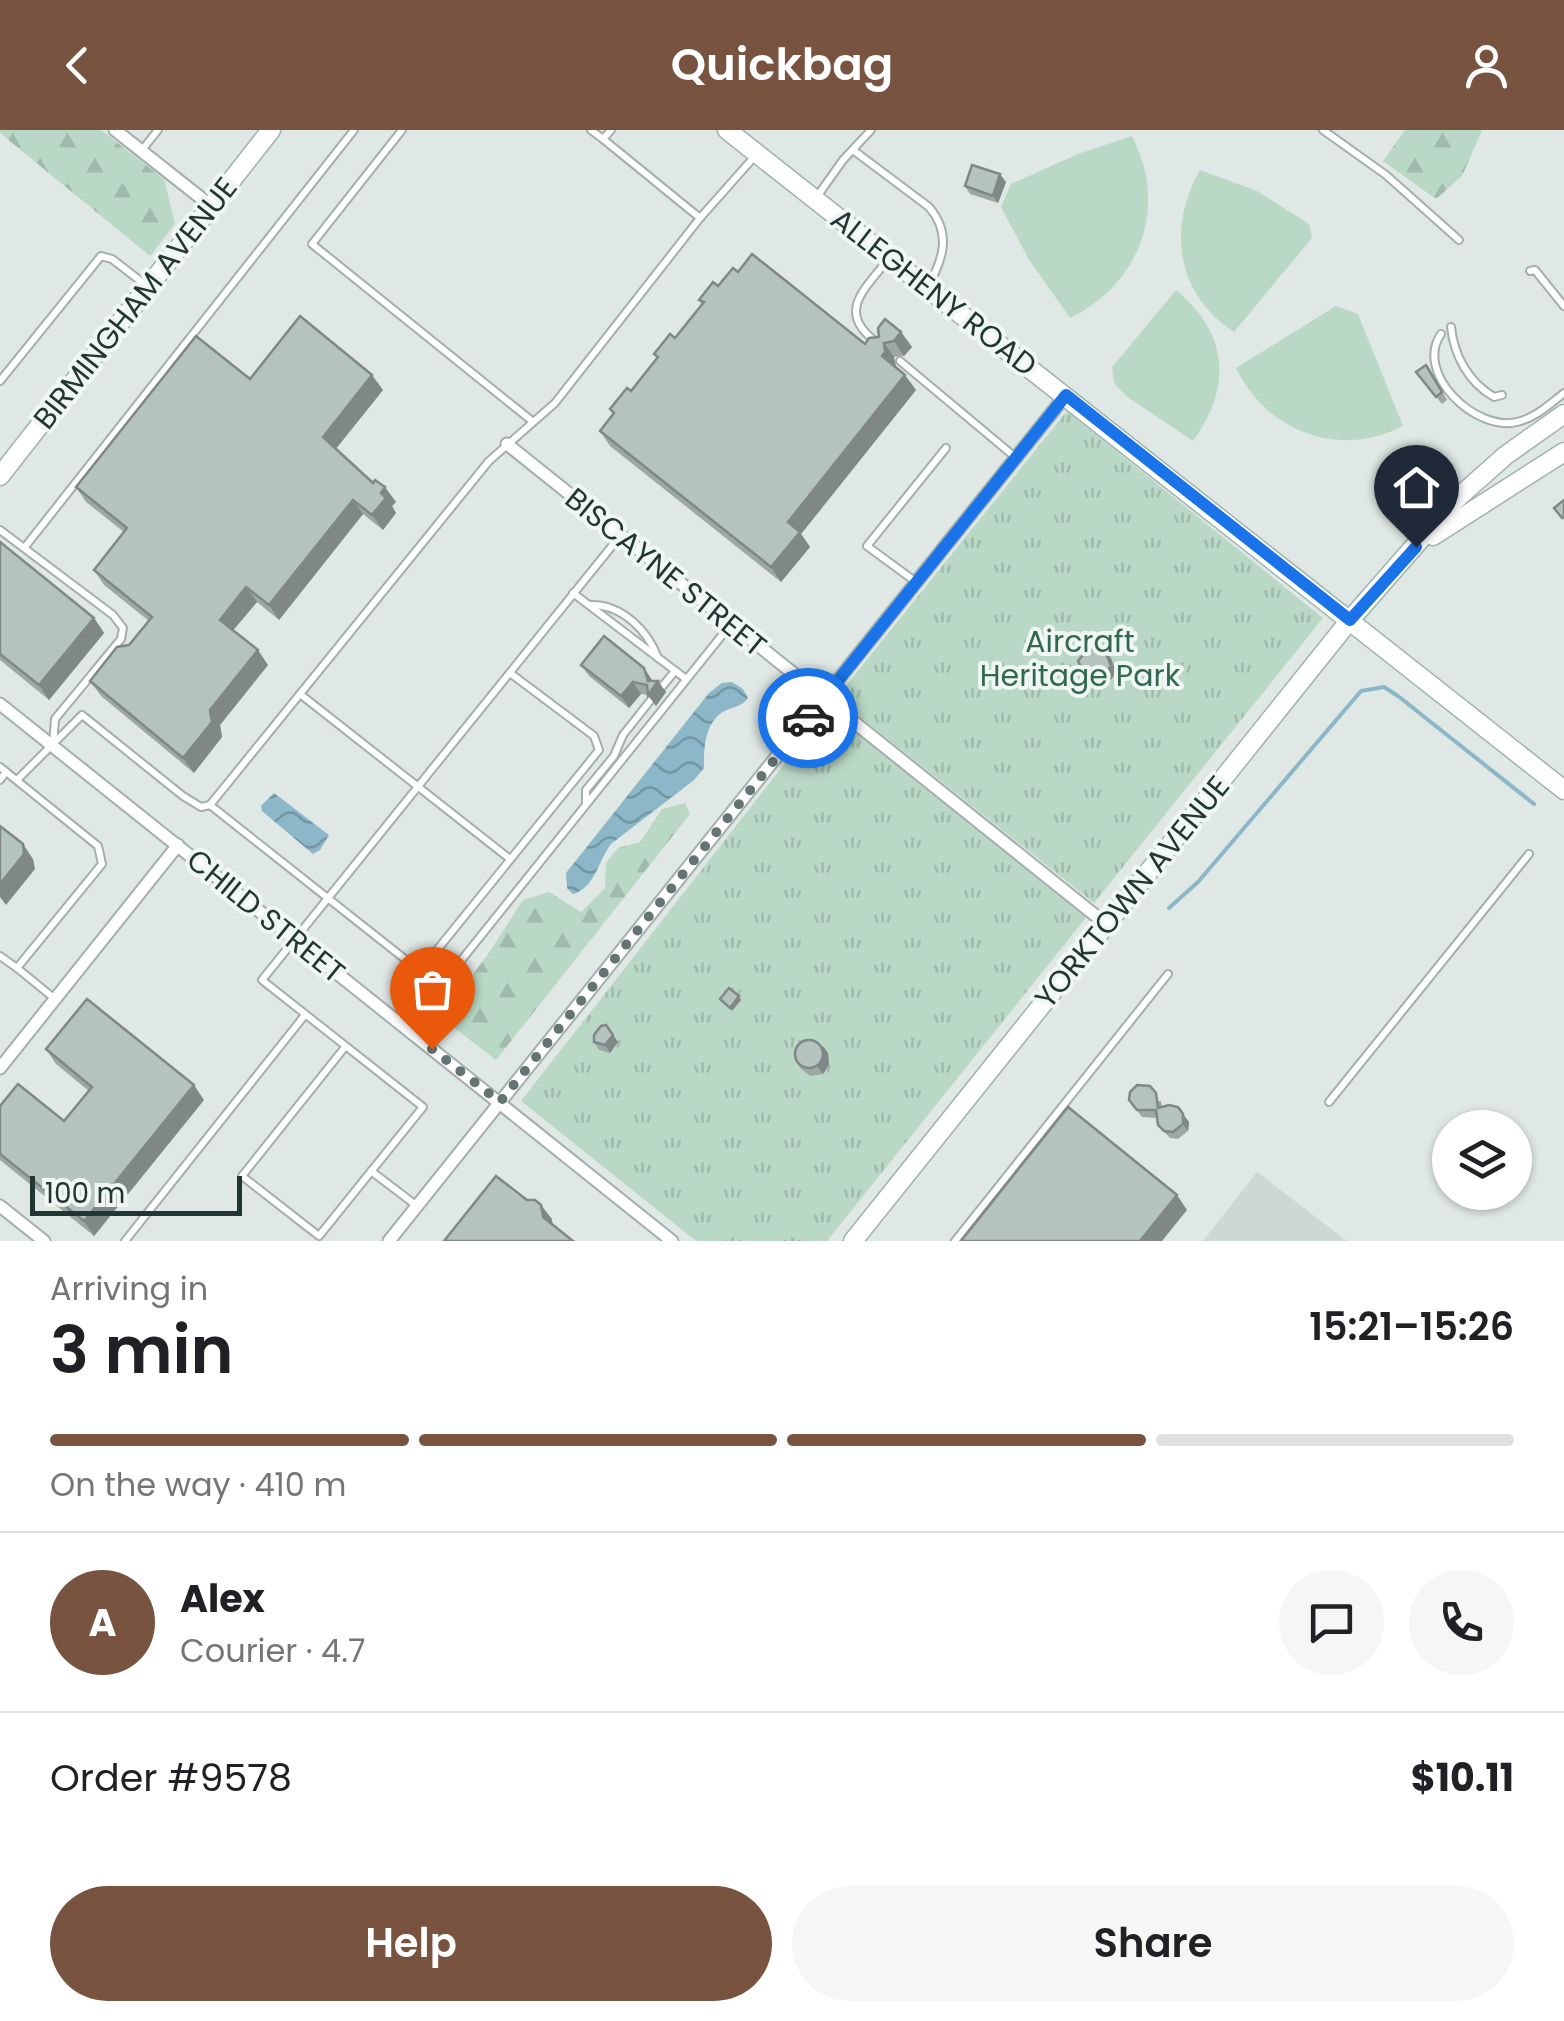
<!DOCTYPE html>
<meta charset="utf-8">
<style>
body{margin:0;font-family:Poppins,sans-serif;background:#f6f6f6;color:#202124;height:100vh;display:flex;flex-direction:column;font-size:38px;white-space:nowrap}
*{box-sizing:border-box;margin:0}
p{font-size:32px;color:#757577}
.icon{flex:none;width:55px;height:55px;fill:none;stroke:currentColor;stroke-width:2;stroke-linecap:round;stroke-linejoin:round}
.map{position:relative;height:1111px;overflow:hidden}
.side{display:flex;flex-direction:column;background:#fff;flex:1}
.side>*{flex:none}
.controls{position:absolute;left:1432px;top:980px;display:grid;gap:20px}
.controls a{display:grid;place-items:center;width:100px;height:100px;border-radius:50%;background:#fff;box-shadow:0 2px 8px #0004;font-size:50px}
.scale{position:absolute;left:30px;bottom:25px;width:212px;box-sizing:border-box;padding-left:10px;border:5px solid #223634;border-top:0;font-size:28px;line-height:35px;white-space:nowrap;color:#223634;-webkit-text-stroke:8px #eff6f3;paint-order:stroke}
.pin{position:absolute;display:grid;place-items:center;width:85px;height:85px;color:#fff;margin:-102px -42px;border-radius:50% 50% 50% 0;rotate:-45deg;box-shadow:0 0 10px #0007}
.pin .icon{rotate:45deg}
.courier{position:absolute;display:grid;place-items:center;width:100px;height:100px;margin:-50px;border:8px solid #1a73e8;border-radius:50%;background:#fff;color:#222;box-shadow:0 2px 12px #0007}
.headline em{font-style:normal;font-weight:600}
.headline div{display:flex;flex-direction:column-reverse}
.headline{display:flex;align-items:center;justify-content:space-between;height:170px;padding:0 50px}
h1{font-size:65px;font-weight:600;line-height:75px}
.bar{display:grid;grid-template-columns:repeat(4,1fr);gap:15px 10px;align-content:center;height:120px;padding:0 50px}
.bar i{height:12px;border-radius:8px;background:#e0e0e0}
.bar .current{background:#785440}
.bar p{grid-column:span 4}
.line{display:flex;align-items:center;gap:25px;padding:0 50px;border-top:2px solid #e0e0e0}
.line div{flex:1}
.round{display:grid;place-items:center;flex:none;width:105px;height:105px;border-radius:52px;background:#f6f6f6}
.primary-button{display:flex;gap:20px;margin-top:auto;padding:20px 50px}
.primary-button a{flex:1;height:115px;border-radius:60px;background:#785440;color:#fff;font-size:40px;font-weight:600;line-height:115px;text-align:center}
.primary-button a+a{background:#f6f6f6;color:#202124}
header{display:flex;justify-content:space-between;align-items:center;height:130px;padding:0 50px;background:#785440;color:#fff;font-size:45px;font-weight:600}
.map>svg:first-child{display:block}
</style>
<header><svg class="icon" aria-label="back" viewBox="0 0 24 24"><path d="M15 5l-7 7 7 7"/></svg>Quickbag<svg class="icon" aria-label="person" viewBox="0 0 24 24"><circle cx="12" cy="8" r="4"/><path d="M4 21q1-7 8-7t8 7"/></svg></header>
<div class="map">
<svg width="1564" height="1111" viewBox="0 0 1564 1111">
<defs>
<pattern id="forest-firs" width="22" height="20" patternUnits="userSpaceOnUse" patternTransform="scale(2.5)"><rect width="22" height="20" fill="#bad8c6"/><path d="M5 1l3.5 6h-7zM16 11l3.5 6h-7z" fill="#a0baab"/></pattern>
<pattern id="park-tufts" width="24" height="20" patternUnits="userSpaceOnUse" patternTransform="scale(2.5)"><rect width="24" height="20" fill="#bad8c6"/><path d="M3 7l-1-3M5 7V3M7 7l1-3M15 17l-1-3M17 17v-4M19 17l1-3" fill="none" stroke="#a0baab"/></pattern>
<pattern id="water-waves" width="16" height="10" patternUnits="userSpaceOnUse" patternTransform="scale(2.5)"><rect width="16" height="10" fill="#8cb7c8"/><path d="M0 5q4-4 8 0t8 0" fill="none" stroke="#7296a3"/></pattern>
</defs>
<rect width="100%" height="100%" fill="#dfe8e5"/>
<polygon fill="#cdd8d5" points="1257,1042 1347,1111 1203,1111"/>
<g fill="url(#forest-firs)">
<polygon points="0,0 101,0 164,49 175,94 150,126 0,3"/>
<polygon points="1405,0 1482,0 1462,46 1436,69 1383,31"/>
<path d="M685 673 690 684 496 930 440 887 439 876C476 851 498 807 523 770L549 762 581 782 605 758 606 733 618 718 640 712 662 679Z"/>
</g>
<g fill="url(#park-tufts)">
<polygon points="1067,281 1323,488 1094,773 836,568"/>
<polygon points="828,578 1089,784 827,1111 696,1111 521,971"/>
</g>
<g fill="#bad8c6">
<path d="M1132 6C1169 77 1140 154 1070 188L1028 128 1001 77 1011 54 1078 24Z"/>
<path d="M1200 40 1257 61 1309 94 1312 108 1234 202C1176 164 1167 98 1200 40Z"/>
<path d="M1176 160C1229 204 1232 257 1193 311L1126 266 1114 253 1112 237Z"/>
<path d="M1336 176 1358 184 1403 296C1339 329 1267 302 1236 238Z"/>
</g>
<g fill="url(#water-waves)">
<path d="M732 552 743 559 748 568C740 579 730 576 720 584 704 597 704 619 704 638L694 650 611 714C598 731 595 758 573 764L567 758 566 743 709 563 722 553Z"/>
<polygon points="274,663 329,705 320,720 313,724 262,681 261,676"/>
</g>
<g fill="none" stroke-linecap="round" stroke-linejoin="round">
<polyline stroke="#8cb7c8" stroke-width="4" points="1169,778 1198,752 1361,561 1384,557 1398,566 1534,674"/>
<defs>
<g id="lane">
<polyline points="402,0 312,114 532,291"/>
<polyline points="591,0 603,9"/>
<polyline points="611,0 603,9 700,88"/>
<polyline points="1323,0 1386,45 1459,110"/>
<polyline points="142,20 158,0"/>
<path d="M853 20 929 77C952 104 943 129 928 157"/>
<polyline points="816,68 843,30 871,0"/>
<polyline points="1530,141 1535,140 1564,176"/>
<path d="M1451 197C1454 225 1468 252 1494 267L1502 265"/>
<path d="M1441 204C1414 243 1475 302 1517 292 1535 288 1550 274 1564 263"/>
<path d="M875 211C837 182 864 160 886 132"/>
<polyline points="900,231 1015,327"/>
<polyline points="0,251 101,126 112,129 147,156"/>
<polyline points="0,400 113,485 123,498 121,509 55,589 53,615"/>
<polyline points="25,417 354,0"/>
<polyline points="916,452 867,416 946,318"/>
<polyline points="573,463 686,549"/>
<path d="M590 475C622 474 648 501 658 528"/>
<polyline points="661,558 675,541"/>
<polyline points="300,564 510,729"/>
<polyline points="0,637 98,716 102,734 17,838 55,869"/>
<polyline points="0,650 6,642"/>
<polyline points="17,650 82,585 183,666 201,677 210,675 420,841 599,620 594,606 510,543"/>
<polyline points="586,674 586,660 614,626 623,605 650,571"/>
<polyline points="210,675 489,331 555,273 700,88 755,26"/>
<polyline points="0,826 17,838"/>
<polyline points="407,898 731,494"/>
<polyline points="345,917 242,1046 319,1106 423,977 262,850 620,406"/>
<polyline points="1329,972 1529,724"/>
<polyline points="371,1041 417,1076"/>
<polyline points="125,1111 305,885"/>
<polyline points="955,1111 1168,844"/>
</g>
<g id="street">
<polyline points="115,0 211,76"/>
<polyline points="507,314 1106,794"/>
<polyline points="0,574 672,1111"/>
<polyline points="0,938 178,715"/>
<polyline points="0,1076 44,1111"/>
<polyline points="389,1111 1066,265"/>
</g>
<g id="secondary">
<polyline points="727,0 1564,660"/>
<polyline points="0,346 271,0"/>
<polyline points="1433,406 1564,322"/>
<polyline points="853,1111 1350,490 1453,372 1506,325 1564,284"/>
</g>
</defs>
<use href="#lane" stroke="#a3afac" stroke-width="10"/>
<use href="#street" stroke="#a3afac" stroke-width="15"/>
<use href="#secondary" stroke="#9fb3ae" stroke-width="21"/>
<use href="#lane" stroke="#fff" stroke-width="6"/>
<use href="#street" stroke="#fff" stroke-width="11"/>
<use href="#secondary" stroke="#fff" stroke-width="18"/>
</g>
<g fill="#9ca8a4">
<polygon points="1006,52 998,73 970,64 965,56"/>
<polygon points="738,142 865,214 901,202 912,217 904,226 894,227 895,237 916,260 801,404 810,417 781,452 610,316 600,301 613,284 610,279 631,261 657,228 654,224 675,208 702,175 699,170"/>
<polygon points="1416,242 1431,242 1447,270 1442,274"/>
<polygon points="250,249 383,260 336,319 396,372 392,376 396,383 383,400 363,384 279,490 257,472 233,500 268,535 220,595 222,607 194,643 101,566 90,551 129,515 149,491 104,455 94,440 124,402 86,372 76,357"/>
<polygon points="0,412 94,488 104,503 49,570 0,530"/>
<polygon points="1111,528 1116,543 1105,557 1090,553 1085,546"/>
<polygon points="581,535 652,550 666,562 656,576 648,565 641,564 629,578 589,546"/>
<polygon points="606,895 618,912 610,923 599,920 594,912"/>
<polygon points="46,919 204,970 94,1106 0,1030 0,976 64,991 89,961 56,934"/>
<polygon points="828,923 829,935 823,944 811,946 802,940 796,932"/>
<polygon points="1129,970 1161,971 1162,977 1189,992 1188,1001 1178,1009 1170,1008 1158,995 1157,988 1142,987"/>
</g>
<g fill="#7f8886">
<polygon points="1000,44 1006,52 998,73 993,66"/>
<polygon points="901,202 912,217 904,226 894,211"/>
<polygon points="884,213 894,227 896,236 892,241 882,226"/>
<polygon points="372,245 383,260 333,322 323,307"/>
<polygon points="905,245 916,260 801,404 810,417 781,452 771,437 788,392"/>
<polygon points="385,357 396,372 392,376 396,383 383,400 372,385 381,363"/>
<polygon points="353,370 363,384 279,490 269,475"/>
<polygon points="246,457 257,472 230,504 220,490"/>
<polygon points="94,488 104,503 49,570 39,555"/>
<polygon points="258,520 268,535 220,595 222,607 194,643 183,628 210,580"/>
<polygon points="1105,521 1111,528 1116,543 1105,557 1100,550"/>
<polygon points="644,538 652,550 654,557 658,551 666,562 656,576 648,565 648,551"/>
<polygon points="633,552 641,564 629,578 621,566"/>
<polygon points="23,714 33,729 35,739 6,775 0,767 0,754"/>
<polygon points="739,866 741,870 732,881 730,878"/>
<polygon points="613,905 618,912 610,923 605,915"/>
<polygon points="823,916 828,923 829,935 823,944 818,937"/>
<polygon points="194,955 204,970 94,1106 84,1091"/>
<polygon points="1183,984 1189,992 1188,1001 1183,994"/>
<polygon points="1177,1065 1187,1080 1162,1111 1140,1111"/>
<polygon points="541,1075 552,1089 553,1102 543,1087"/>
</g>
<g fill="#b5c3bf" stroke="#7f8886" stroke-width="2.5">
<polygon points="972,35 1000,44 993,66 965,56"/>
<polygon points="752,124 865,214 869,208 879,207 878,198 885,189 901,202 894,211 884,213 885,222 882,226 905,245 788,392 800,402 771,437 600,301 614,283 610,279 627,258 631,261 658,227 654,224 670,204 675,208 704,172 699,170 713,152 718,156 733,138 738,142"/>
<polygon points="300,186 372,245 323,307 373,353 375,350 385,357 381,363 386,368 372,385 353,370 269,475 246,457 220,490 258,520 210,580 212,592 183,628 90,551 117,517 129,515 152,487 94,440 127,398 76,357 196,206 250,249"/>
<polygon points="1426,235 1442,262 1436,267 1416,242"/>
<polygon points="1564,370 1564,387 1562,388 1554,378"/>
<polygon points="0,412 94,488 39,555 0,524"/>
<polygon points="604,506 644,538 648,551 658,551 648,565 647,555 633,552 621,566 581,535"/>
<polygon points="1088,519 1105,521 1111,536 1100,550 1085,546 1078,531"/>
<polygon points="0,696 23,714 24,724 0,754"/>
<polygon points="729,858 739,866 730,878 720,869"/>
<polygon points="87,869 194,955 84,1091 0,1024 0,976 18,954 64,991 92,957 46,919"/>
<polygon points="606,895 613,905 605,915 594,912 594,905 601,896"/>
<circle cx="809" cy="924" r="14"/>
<polygon points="1137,955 1150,956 1156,963 1158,978 1169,975 1178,977 1183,984 1183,994 1173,1002 1164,1001 1158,995 1156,980 1137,980 1129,970 1130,962"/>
<polygon points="1068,977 1177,1065 1140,1111 961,1111"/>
<polygon points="496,1046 527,1070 535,1070 541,1075 543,1087 573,1111 444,1111"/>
</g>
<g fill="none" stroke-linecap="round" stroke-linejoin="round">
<polyline stroke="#647472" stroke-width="10" stroke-dasharray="0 18" points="432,919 500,972 808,588"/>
<polyline stroke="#1a73e8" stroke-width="12" points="808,588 1066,265 1350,490 1416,417"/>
</g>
<g text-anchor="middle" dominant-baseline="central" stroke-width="8" stroke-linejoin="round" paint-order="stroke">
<g font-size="30" fill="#223634" stroke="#eff6f3">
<text transform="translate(934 162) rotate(38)">ALLEGHENY ROAD</text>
<text transform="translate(135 173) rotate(-52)">BIRMINGHAM AVENUE</text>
<text transform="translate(666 442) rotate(39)">BISCAYNE STREET</text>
<text transform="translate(1132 762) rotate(-51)">YORKTOWN AVENUE</text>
<text transform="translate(266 786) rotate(39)">CHILD STREET</text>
</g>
<g font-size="30" fill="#31694e" stroke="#eff6f3">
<text x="1080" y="511">Aircraft<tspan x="1080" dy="34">Heritage Park</tspan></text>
</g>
</g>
</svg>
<div class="controls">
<a><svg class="icon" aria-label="layers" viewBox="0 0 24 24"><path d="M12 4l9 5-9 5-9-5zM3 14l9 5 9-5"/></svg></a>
</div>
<div class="scale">100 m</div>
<div class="pin" style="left:432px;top:919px;background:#ea580c"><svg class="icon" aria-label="bag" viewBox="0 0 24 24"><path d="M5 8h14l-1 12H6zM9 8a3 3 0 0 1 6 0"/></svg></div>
<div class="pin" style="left:1416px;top:417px;background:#1f2937"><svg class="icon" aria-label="home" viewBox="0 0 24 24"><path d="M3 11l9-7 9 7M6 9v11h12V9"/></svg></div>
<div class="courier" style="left:808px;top:588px"><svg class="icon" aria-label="car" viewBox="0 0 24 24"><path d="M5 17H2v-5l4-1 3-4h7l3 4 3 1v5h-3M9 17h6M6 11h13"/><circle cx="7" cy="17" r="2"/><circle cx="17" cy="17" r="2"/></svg></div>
</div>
<section class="side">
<div class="headline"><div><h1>3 min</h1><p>Arriving in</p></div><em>15:21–15:26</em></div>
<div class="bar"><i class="current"></i><i class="current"></i><i class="current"></i><i></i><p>On the way · 410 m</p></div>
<div class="line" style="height:180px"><b class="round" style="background:#785440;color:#fff">A</b><div><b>Alex</b><p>Courier · 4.7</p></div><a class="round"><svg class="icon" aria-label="chat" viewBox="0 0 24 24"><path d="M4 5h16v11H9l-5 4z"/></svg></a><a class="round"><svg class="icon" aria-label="phone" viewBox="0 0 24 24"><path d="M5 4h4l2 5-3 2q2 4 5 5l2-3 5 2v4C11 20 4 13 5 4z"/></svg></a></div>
<div class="line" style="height:130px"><div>Order #9578</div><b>$10.11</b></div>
<div class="primary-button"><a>Help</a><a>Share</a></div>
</section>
